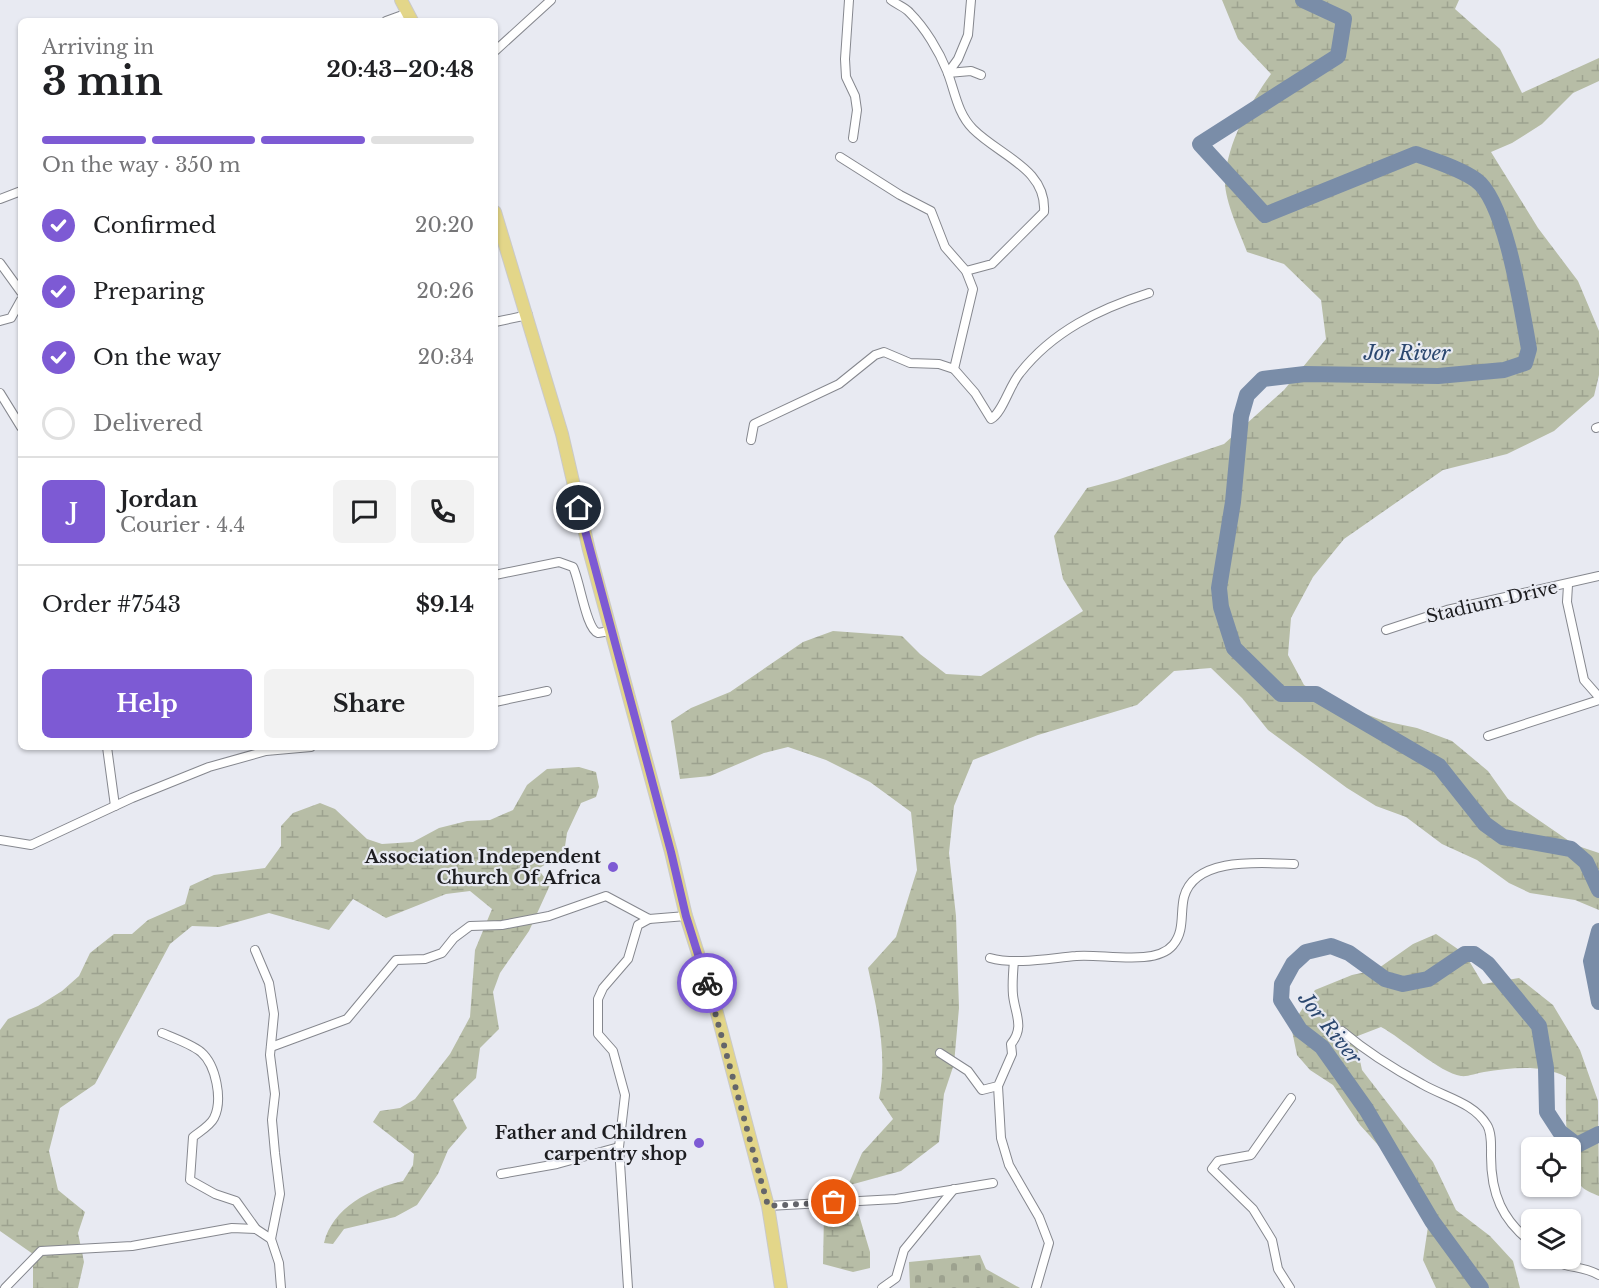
<!DOCTYPE html>
<meta charset="utf-8">
<style>
body{margin:0;font-family:"Libre Baskerville",serif;background:#f2f2f2;color:#202124;height:100vh;display:flex;flex-direction:column;font-size:22px;white-space:nowrap}
*{box-sizing:border-box;margin:0}
p{font-size:20px;color:#757577}
.icon{flex:none;width:33px;height:33px;fill:none;stroke:currentColor;stroke-width:2;stroke-linecap:round;stroke-linejoin:round}
.map{position:relative;flex:1;overflow:hidden}
.details{position:absolute;left:18px;top:18px;width:480px;height:732px;display:flex;flex-direction:column;background:#fff;border-radius:9px;box-shadow:0 2px 4px #0004}
.details>*{flex:none}
.buttons{position:absolute;left:1521px;top:1137px;display:grid;gap:12px}
.buttons a{display:grid;place-items:center;width:60px;height:60px;border-radius:9px;background:#fff;box-shadow:0 2px 4px #0004;font-size:30px}
.pin{position:absolute;display:grid;place-items:center;width:51px;height:51px;color:#fff;margin:-26px;border:3px solid #fff;border-radius:50%;box-shadow:0 2px 6px #0007}
.courier{position:absolute;display:grid;place-items:center;width:60px;height:60px;margin:-30px;border:4px solid #7d5ad4;border-radius:50%;background:#fff;color:#222;box-shadow:0 2px 8px #0007}
.summary em{font-style:normal;font-weight:700}
.summary div{display:flex;flex-direction:column-reverse}
.summary{display:flex;align-items:center;justify-content:space-between;height:102px;padding:0 24px}
h1{font-size:39px;font-weight:700;line-height:45px}
.bar{display:grid;grid-template-columns:repeat(4,1fr);gap:9px 6px;align-content:center;height:72px;padding:0 24px}
.bar i{height:8px;border-radius:4px;background:#e0e0e0}
.bar .current{background:#7d5ad4}
.bar p{grid-column:span 4}
.line{display:flex;align-items:center;gap:15px;padding:0 24px;border-top:2px solid #e0e0e0}
.line div{flex:1}
.round{display:grid;place-items:center;flex:none;width:63px;height:63px;border-radius:9px;background:#f2f2f2}
ol{padding:0 24px;list-style:none}
li{display:flex;align-items:center;gap:18px;height:66px}
li p{margin-inline-start:auto}
li .icon{padding:6px;border-radius:50%;background:#7d5ad4;color:#fff;stroke-width:4}
li:last-child{color:#757577}
li i{width:33px;height:33px;border:3px solid #e0e0e0;border-radius:50%}
.primary-button{display:flex;gap:12px;margin-top:auto;padding:12px 24px}
.primary-button a{flex:1;height:69px;border-radius:9px;background:#7d5ad4;color:#fff;font-size:24px;font-weight:700;line-height:69px;text-align:center}
.primary-button a+a{background:#f2f2f2;color:#202124}
.map>svg:first-child{display:block}
</style>
<div class="map">
<svg width="1599" height="1288" viewBox="0 0 1599 1288">
<defs>
<pattern id="wetland-marsh" width="20" height="14" patternUnits="userSpaceOnUse" patternTransform="scale(1.5)"><rect width="20" height="14" fill="#b7bda6"/><path d="M1 5h8M5 5V1M11 12h8M15 12V8" fill="none" stroke="#9da28f"/></pattern>
<pattern id="cemetery-stones" width="16" height="16" patternUnits="userSpaceOnUse" patternTransform="scale(1.5)"><rect width="16" height="16" fill="#b7bda6"/><path d="M2 7V4a2 2 0 0 1 4 0v3zM10 15v-3a2 2 0 0 1 4 0v3z" fill="#9da28f"/></pattern>
</defs>
<rect width="100%" height="100%" fill="#e8eaf2"/>
<g fill="url(#wetland-marsh)">
<path d="M1222 0H1459L1455 9 1500 49 1522 93 1599 58V81L1573 93 1542 124 1512 143 1491 152 1538 228 1578 281 1599 331V375L1594 396 1554 431 1507 454 1443 470 1344 539 1313 577 1291 618 1288 655 1304 685 1329 700 1384 721 1417 728 1452 741 1488 771 1508 799 1575 845 1599 853V910L1575 900 1530 893 1509 883 1477 860 1442 844 1406 817 1376 806 1347 788 1268 730 1242 698 1211 668 1174 671 1137 705 1038 735 973 760 954 806 949 853 956 916 959 1008 954 1064 944 1094 939 1142 901 1171 850 1185 870 1252V1268L853 1272 823 1264 824 1214 846 1190 862 1153 893 1119 879 1098C888 1056 877 1010 868 968L896 937 917 870 911 812 870 782 826 760 788 747 764 753 710 776 680 779 671 721 691 708 730 692 803 642 833 631 902 636 920 654 946 674 981 676 1083 611 1063 579 1054 536 1087 488 1117 480 1224 444 1284 390 1326 339 1321 300 1284 264 1247 252C1240 233 1224 200 1225 180 1227 143 1250 103 1271 74L1238 39Z"/>
<path d="M579 767 596 772 599 787 596 797 581 803 567 833 564 853 538 869 550 885 529 931 500 973 493 992 499 1029 480 1048 476 1078 453 1100 467 1128 448 1150 438 1174 417 1205 395 1217 344 1229 333 1244 324 1243C332 1208 371 1188 403 1181L413 1165 414 1154 373 1122 380 1111 400 1108 415 1099 450 1054 470 1017 475 950 492 909 470 891 446 894 386 918 353 899 329 930 269 913 219 927 192 926 170 944 95 1084 60 1108 49 1151 58 1190 85 1212 78 1233 84 1262 78 1288H33V1254L0 1231V1030L8 1019 38 1006 62 991 79 976 90 953 114 934H132L148 920 185 904 190 886 214 875 265 868 281 846V826L293 813 320 803 335 809 367 839 382 844 413 842 439 828 467 821 490 820 513 810 527 785 547 769Z"/>
<path d="M1436 934 1465 954 1483 984 1519 978 1553 1005 1580 1050 1598 1101 1599 1196C1594 1194 1586 1191 1582 1187 1563 1167 1566 1105 1566 1077 1542 1064 1511 1068 1484 1072 1477 1073 1467 1077 1461 1076 1440 1073 1402 1038 1381 1027L1355 1037 1362 1070 1433 1162 1456 1210 1490 1236 1513 1261 1520 1288H1436L1423 1260 1429 1220 1415 1191 1397 1166 1360 1125 1333 1085 1310 1070 1297 1055 1291 1026 1315 990 1352 975 1376 970 1413 944Z"/>
</g>
<polygon fill="url(#cemetery-stones)" points="980,1255 986,1269 1020,1288 910,1288 909,1262"/>
<g fill="none" stroke-linecap="round" stroke-linejoin="round">
<g stroke="#7a8da8" stroke-width="16">
<path d="M1303 0 1344 19 1338 56 1200 144 1265 215 1416 154C1435 161 1459 168 1476 180 1506 201 1522 311 1529 349L1525 363 1504 370 1438 376 1305 374 1263 379 1247 395 1241 416 1233 502 1219 588 1221 607 1234 648 1281 694H1316L1439 766 1485 824 1503 837 1571 849 1586 862 1599 890"/>
<polyline points="1599,931 1591,961 1599,1002"/>
<polyline points="1481,1288 1432,1221 1366,1109 1322,1047 1300,1030 1281,1000 1282,984 1293,964 1306,952 1331,946 1349,953 1385,979 1403,984 1428,979 1465,954 1474,954 1488,964 1539,1026 1546,1068 1547,1112 1560,1132 1577,1145 1599,1134"/>
</g>
<defs>
<g id="street">
<polyline points="849,0 845,59 846,77 855,96 857,110 853,138"/>
<path d="M891 0C897 5 905 7 910 13 925 28 939 51 947 71 955 91 957 113 973 129 1000 156 1047 169 1044 212L992 264 966 271"/>
<polyline points="386,21 408,13"/>
<polyline points="495,51 551,0"/>
<polyline points="948,73 958,59 968,35 971,0"/>
<polyline points="948,73 971,71 981,75"/>
<path d="M840 157 900 195 931 211 945 247 966 271 973 289 954 369 975 393 991 419C1003 412 1009 386 1020 373 1053 331 1099 309 1149 293"/>
<polyline points="0,199 21,191"/>
<polyline points="0,263 21,292"/>
<polyline points="0,321 11,318 21,300"/>
<polyline points="495,322 528,315"/>
<polyline points="0,393 21,427"/>
<polyline points="1596,428 1599,427"/>
<polyline points="751,440 754,424 839,384 875,355 884,352 910,363 939,364 954,369"/>
<path d="M495 575 559 562 573 567C580 581 586 629 598 633L610 631"/>
<polyline points="1568,585 1567,602 1584,680 1599,697"/>
<polyline points="1386,630 1447,610 1599,576"/>
<polyline points="495,702 547,691"/>
<polyline points="1488,736 1599,700"/>
<polyline points="107,747 115,806"/>
<polyline points="0,840 31,845 132,798 209,767 266,751 311,747"/>
<polyline points="255,950 269,983 274,1014 270,1055 275,1094 272,1120 275,1153 280,1194 271,1239"/>
<path d="M990 958C1015 965 1051 958 1076 956 1100 953 1155 967 1173 945 1185 931 1180 913 1184 897 1195 856 1262 863 1294 864"/>
<path d="M1342 1031C1367 1052 1394 1069 1422 1084 1444 1097 1473 1102 1487 1125 1492 1133 1491 1147 1491 1156 1491 1194 1502 1220 1532 1243"/>
<path d="M162 1033C174 1038 191 1044 201 1052 216 1065 223 1100 214 1118 210 1126 199 1132 193 1137L190 1180 215 1194 236 1201 256 1229"/>
<polyline points="271,1047 347,1019 396,960 425,959 442,953 454,938 470,926 502,925 549,916 606,896 649,919 686,916"/>
<path d="M940 1053 968 1071 982 1090 998 1086 1012 1054 1011 1044C1025 1027 1015 1014 1013 995 1012 984 1013 972 1014 961"/>
<polyline points="998,1086 1001,1138 1009,1165 1039,1217 1049,1243 1036,1288"/>
<polyline points="501,1174 557,1164 619,1147"/>
<polyline points="768,1206 896,1199 993,1183"/>
<path d="M1551 1258C1567 1270 1580 1264 1599 1275"/>
<polyline points="5,1288 41,1251 132,1246 232,1228 256,1229 271,1239 279,1263 281,1288"/>
<polyline points="628,1288 619,1147 625,1095 613,1051 598,1034 598,999 603,988 628,959 638,925 649,919"/>
<polyline points="882,1288 896,1278 904,1250 954,1189"/>
<polyline points="1290,1288 1278,1269 1272,1240 1253,1209 1212,1169 1218,1161 1251,1155 1291,1098"/>
</g>
<g id="primary">
<polyline points="401,0 412,21"/>
<polyline points="495,212 562,434 589,550 671,852 686,916 717,1013 768,1206 781,1288"/>
</g>
</defs>
<use href="#street" stroke="#85878e" stroke-width="10"/>
<use href="#primary" stroke="#c9c9c9" stroke-width="14"/>
<use href="#street" stroke="#fff" stroke-width="8"/>
<use href="#primary" stroke="#e3d689" stroke-width="12"/>
</g>
<g fill="none" stroke-linecap="round" stroke-linejoin="round">
<polyline stroke="#64656a" stroke-width="6" stroke-dasharray="0 10.8" points="707,983 768,1206 834,1202"/>
<polyline stroke="#7d5ad4" stroke-width="8" points="579,508 671,852 686,916 707,983"/>
</g>
<g fill="#7d5ad4" stroke="#e8eaf2" stroke-width="2">
<circle cx="613" cy="867" r="6"/>
<circle cx="699" cy="1143" r="6"/>
</g>
<g text-anchor="middle" dominant-baseline="central" stroke-width="4.5" stroke-linejoin="round" paint-order="stroke">
<g font-size="18" fill="#1d1d20" stroke="#e8eaf2">
<text transform="translate(1492 602) rotate(-13)">Stadium Drive</text>
</g>
<g font-size="18" font-weight="bold" fill="#1d1d20" stroke="#e8eaf2" text-anchor="end">
<text x="601" y="857">Association Independent<tspan x="601" dy="21">Church Of Africa</tspan></text>
<text x="687" y="1133">Father and Children<tspan x="687" dy="21">carpentry shop</tspan></text>
</g>
<g font-size="20" font-style="italic" fill="#2b476f" stroke="#e8eaf2">
<text x="1407" y="353">Jor River</text>
<text transform="translate(1330 1028) rotate(51)">Jor River</text>
</g>
</g>
</svg>
<div class="buttons">
<a><svg class="icon" aria-label="locate" viewBox="0 0 24 24"><circle cx="12" cy="12" r="6"/><path d="M12 2v4M12 18v4M2 12h4M18 12h4"/></svg></a>
<a><svg class="icon" aria-label="layers" viewBox="0 0 24 24"><path d="M12 4l9 5-9 5-9-5zM3 14l9 5 9-5"/></svg></a>
</div>
<div class="pin" style="left:834px;top:1202px;background:#ea580c"><svg class="icon" aria-label="bag" viewBox="0 0 24 24"><path d="M5 8h14l-1 12H6zM9 8a3 3 0 0 1 6 0"/></svg></div>
<div class="pin" style="left:579px;top:508px;background:#1f2937"><svg class="icon" aria-label="home" viewBox="0 0 24 24"><path d="M3 11l9-7 9 7M6 9v11h12V9"/></svg></div>
<div class="courier" style="left:707px;top:983px"><svg class="icon" aria-label="bike" viewBox="0 0 24 24"><circle cx="6" cy="16" r="4"/><circle cx="18" cy="16" r="4"/><path d="M6 16l4-8h5l3 8M10 8l3 8H6M13 5h3"/></svg></div>
<section class="details">
<div class="summary"><div><h1>3 min</h1><p>Arriving in</p></div><em>20:43–20:48</em></div>
<div class="bar"><i class="current"></i><i class="current"></i><i class="current"></i><i></i><p>On the way · 350 m</p></div>
<ol>
<li><svg class="icon" aria-label="check" viewBox="0 0 24 24"><path d="M5 12l5 5 9-10"/></svg>Confirmed<p>20:20</p></li>
<li><svg class="icon" aria-label="check" viewBox="0 0 24 24"><path d="M5 12l5 5 9-10"/></svg>Preparing<p>20:26</p></li>
<li><svg class="icon" aria-label="check" viewBox="0 0 24 24"><path d="M5 12l5 5 9-10"/></svg>On the way<p>20:34</p></li>
<li><i></i>Delivered</li>
</ol>
<div class="line" style="height:108px"><b class="round" style="background:#7d5ad4;color:#fff">J</b><div><b>Jordan</b><p>Courier · 4.4</p></div><a class="round"><svg class="icon" aria-label="chat" viewBox="0 0 24 24"><path d="M4 5h16v11H9l-5 4z"/></svg></a><a class="round"><svg class="icon" aria-label="phone" viewBox="0 0 24 24"><path d="M5 4h4l2 5-3 2q2 4 5 5l2-3 5 2v4C11 20 4 13 5 4z"/></svg></a></div>
<div class="line" style="height:78px"><div>Order #7543</div><b>$9.14</b></div>
<div class="primary-button"><a>Help</a><a>Share</a></div>
</section>
</div>
